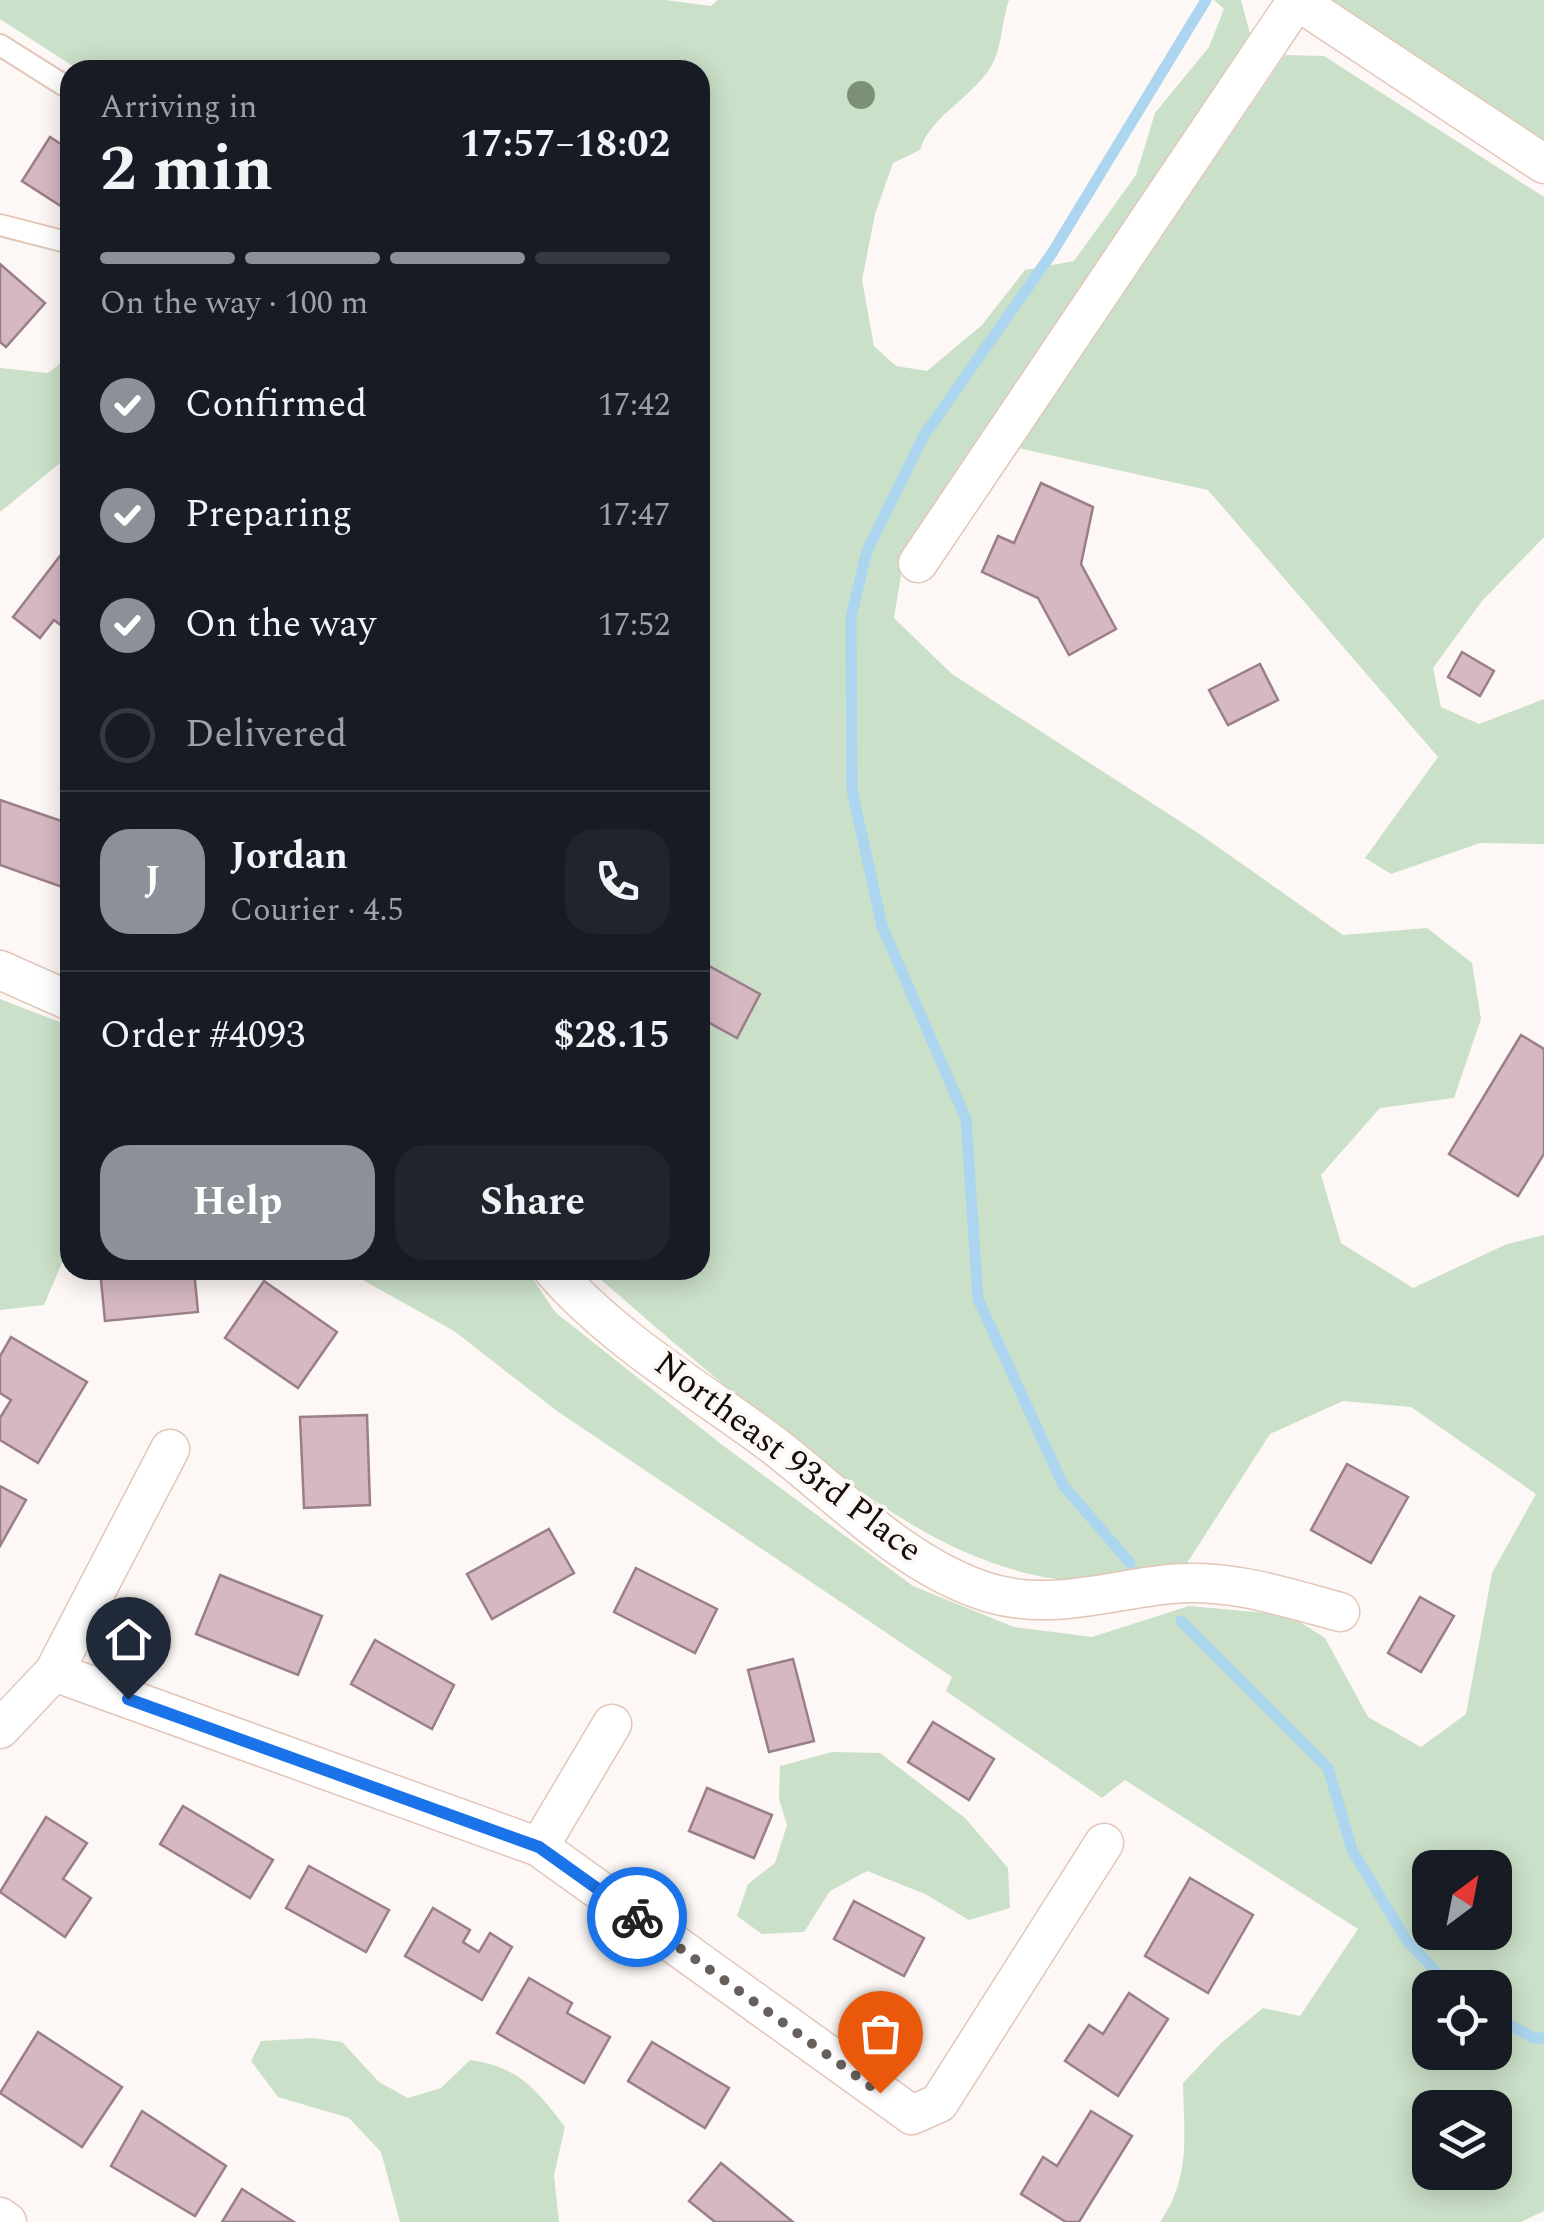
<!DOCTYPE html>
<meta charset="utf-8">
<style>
body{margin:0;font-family:Spectral,serif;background:#20242c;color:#f1f3f6;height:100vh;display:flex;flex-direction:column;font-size:38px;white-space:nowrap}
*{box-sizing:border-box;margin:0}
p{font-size:32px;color:#9ea1a6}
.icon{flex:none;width:55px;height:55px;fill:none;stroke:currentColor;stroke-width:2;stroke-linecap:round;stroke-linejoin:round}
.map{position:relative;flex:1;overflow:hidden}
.side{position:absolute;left:60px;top:60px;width:650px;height:1220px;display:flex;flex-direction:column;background:#171b24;border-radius:30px;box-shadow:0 5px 25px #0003}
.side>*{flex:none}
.needle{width:65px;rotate:32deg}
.buttons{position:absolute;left:1412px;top:1850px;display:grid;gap:20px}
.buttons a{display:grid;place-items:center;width:100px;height:100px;border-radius:20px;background:#171b24;box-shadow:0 5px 25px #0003;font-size:50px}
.pin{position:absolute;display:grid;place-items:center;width:85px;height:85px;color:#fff;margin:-102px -42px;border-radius:50% 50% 50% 0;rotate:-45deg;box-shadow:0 0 10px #0007}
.pin .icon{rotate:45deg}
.courier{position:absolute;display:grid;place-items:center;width:100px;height:100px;margin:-50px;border:8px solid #1a73e8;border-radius:50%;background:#fff;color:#222;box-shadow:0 2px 12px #0007}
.summary em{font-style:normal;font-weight:700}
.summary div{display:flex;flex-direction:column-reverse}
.summary{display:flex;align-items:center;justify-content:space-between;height:170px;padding:0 40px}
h1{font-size:65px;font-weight:700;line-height:75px}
.bar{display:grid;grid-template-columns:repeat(4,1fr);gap:15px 10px;align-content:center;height:120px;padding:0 40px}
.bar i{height:12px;border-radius:8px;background:#363941}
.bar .selected{background:#8c9099}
.bar p{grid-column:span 4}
.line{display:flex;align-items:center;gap:25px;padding:0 40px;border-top:2px solid #363941}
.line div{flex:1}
.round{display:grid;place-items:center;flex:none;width:105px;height:105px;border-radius:30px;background:#20242c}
ol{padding:0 40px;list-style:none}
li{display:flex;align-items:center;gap:30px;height:110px}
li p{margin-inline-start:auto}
li .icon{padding:10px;border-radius:50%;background:#8c9099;color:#fff;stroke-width:4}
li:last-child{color:#9ea1a6}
li i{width:55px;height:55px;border:5px solid #363941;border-radius:50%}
.primary-button{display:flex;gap:20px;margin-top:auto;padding:20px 40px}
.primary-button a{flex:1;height:115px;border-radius:30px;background:#8c9099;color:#fff;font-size:40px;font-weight:700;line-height:115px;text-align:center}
.primary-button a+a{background:#20242c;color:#f1f3f6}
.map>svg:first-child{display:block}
</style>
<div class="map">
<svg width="1544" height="2222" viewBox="0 0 1544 2222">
<rect width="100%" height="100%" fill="#fdf8f5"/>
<g fill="#cbe0c8" fill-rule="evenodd">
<path d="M0 0H665L711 6 718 0H1009C1002 19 1002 44 994 61 976 97 931 114 920 150L893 163 875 214 862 280 874 346 896 366 927 371 982 325 1025 270 1074 261 1136 175 1155 113 1209 47 1224 9 1214 0H1241L1252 41 904 557 894 618 952 674 1198 833 1343 935 1427 928 1472 963 1481 1019 1454 1098 1380 1108 1321 1175 1341 1243 1413 1288 1507 1244 1544 1235V2211L1521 2222H1160C1191 2178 1184 2135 1183 2083L1221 2043 1263 2008 1300 2016 1358 1929 1125 1780 1102 1798 946 1691 952 1677 557 1411 454 1331 345 1270H527L555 1312 721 1444 913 1586 1014 1627 1092 1637 1189 1606 1289 1615 1325 1638 1368 1717 1421 1747 1466 1714 1492 1573 1536 1494 1411 1407 1343 1401 1270 1434 1187 1563C1154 1570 1117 1584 1083 1582 966 1574 876 1505 788 1436 720 1383 655 1327 590 1270H700V70H79L0 19ZM1430 1868H1495V1932H1430ZM1430 1988H1495V2052H1430ZM1430 2108H1495V2172H1430Z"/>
<polygon points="1328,0 1544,0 1544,148"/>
<polygon points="1285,55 1324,56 1544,197 1544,537 1482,601 1433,668 1441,707 1479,724 1544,699 1544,844 1480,843 1391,874 1365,858 1438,757 1208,490 1018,448"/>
<polygon points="70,356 70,455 0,512 0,368 48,373"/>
<polygon points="0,999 70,1026 70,1256 62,1263 44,1305 0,1310"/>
<polygon points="832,1752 880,1753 965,1818 1008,1868 1010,1908 969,1920 925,1894 867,1871 830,1891 804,1932 762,1934 737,1916 748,1884 775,1863 787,1825 779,1799 780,1766"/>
<path d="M313 2038 342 2042 379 2082 408 2098 441 2088 470 2060C519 2067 536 2089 565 2127L554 2175 559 2222H400L381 2152 349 2118 278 2097 251 2061 261 2041Z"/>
</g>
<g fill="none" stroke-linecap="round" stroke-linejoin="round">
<g stroke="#acd6ef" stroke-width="11">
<polyline points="1130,1563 1063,1485 978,1299 966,1119 882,926 852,790 851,617 867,551 923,437 1052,253 1206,0"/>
<polyline points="1181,1621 1328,1768 1352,1850 1407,1941 1452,1988"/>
<polyline points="1495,2017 1534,2038 1544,2038"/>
</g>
</g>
<g fill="#d5b8c2" stroke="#9a7e88" stroke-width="2.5">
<polygon points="50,137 70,150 70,212 22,181"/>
<polygon points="0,264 45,303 6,347 0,342"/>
<polygon points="1041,483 1093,507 1081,564 1116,629 1069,655 1038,598 982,572 998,536 1014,543"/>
<polygon points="70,543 70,632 54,620 40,638 13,617"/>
<polygon points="1462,652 1494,671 1480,696 1448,677"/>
<polygon points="1260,664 1278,700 1228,725 1209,690"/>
<polygon points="0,800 70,824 70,863 62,887 0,865"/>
<polygon points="700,961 760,994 737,1038 704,1020 700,1028"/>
<polygon points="1521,1035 1544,1049 1544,1154 1518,1196 1449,1154"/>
<polygon points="100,1270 194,1270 198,1312 105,1321"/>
<polygon points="264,1281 337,1332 298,1388 225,1338"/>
<polygon points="11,1337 87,1382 38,1463 0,1440 0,1418 11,1400 0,1393 0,1356"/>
<polygon points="367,1415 370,1505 304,1508 300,1417"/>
<polygon points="1347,1464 1408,1497 1371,1563 1311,1530"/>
<polygon points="0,1486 26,1500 0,1546"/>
<polygon points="549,1529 574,1573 492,1619 467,1574"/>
<polygon points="636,1568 717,1609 695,1653 614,1612"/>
<polygon points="220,1575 322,1616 298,1675 196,1634"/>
<polygon points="1420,1597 1454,1616 1421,1672 1388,1653"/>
<polygon points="375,1640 454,1685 432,1729 351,1684"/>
<polygon points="793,1659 814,1741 769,1752 748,1670"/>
<polygon points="933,1722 994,1759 969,1800 908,1762"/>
<polygon points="707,1788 772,1815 754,1858 689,1831"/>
<polygon points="183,1806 273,1860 250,1898 160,1844"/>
<polygon points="46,1817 87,1843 63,1879 91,1898 65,1937 0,1892"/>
<polygon points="309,1866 389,1910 366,1952 286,1908"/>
<polygon points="1190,1878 1253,1915 1208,1993 1145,1956"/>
<polygon points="854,1901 924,1938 904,1976 834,1939"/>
<polygon points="433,1908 470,1930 463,1942 479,1952 490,1933 512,1947 482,2000 405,1956"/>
<polygon points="529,1978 572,2003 567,2013 610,2037 584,2083 497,2033"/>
<polygon points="1129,1993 1168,2019 1118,2096 1065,2061 1089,2025 1103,2034"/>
<polygon points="38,2032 122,2087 82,2147 0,2093"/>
<polygon points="652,2042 729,2088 705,2128 628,2081"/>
<polygon points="142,2111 226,2166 195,2216 111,2166"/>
<polygon points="1091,2111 1132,2136 1079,2222 1066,2222 1021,2194 1043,2157 1057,2166"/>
<polygon points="721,2163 793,2222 715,2222 689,2201"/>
<polygon points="242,2189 294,2222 222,2222"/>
</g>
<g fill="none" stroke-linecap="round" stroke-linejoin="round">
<defs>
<g id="service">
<polyline points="0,45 70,89"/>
<polyline points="0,225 70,243"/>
</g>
<g id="minor">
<polyline points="1296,0 1544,164"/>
<polyline points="918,563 1297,0"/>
<polyline points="0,970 70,1001"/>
<path d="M553 1270C614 1340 698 1389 772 1444 840 1496 906 1568 990 1593 1052 1611 1109 1590 1170 1584 1229 1578 1284 1597 1340 1612"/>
<polyline points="54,1672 539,1847 912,2115 939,2103 1104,1843"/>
<polyline points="0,1729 54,1672 170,1449"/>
<polyline points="539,1847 612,1724"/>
<polyline points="0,2217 7,2222"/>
</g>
</defs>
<use href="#service" stroke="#e2c7b8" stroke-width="24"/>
<use href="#minor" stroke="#e2c7b8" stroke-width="41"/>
<use href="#service" stroke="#fff" stroke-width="20"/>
<use href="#minor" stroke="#fff" stroke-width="38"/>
</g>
<circle fill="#7c9076" cx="861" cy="95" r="14"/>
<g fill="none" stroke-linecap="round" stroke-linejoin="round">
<polyline stroke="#675f5b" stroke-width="10" stroke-dasharray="0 18" points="637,1917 880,2093"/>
<polyline stroke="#1a73e8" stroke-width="12" points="128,1699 539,1847 637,1917"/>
</g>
<g text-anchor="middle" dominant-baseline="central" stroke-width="8" stroke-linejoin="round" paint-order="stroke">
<g font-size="35" fill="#160d08" stroke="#fdf8f5">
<text transform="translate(788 1457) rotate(37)">Northeast 93rd Place</text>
</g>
</g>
</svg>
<div class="buttons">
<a><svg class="needle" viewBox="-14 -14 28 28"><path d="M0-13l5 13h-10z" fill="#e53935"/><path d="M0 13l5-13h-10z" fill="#9ea1a6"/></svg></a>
<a><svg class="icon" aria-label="locate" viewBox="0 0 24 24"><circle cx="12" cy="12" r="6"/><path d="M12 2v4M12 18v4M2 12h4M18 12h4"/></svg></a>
<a><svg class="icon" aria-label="layers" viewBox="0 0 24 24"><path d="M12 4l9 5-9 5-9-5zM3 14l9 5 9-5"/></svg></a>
</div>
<div class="pin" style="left:880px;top:2093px;background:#ea580c"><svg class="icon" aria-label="bag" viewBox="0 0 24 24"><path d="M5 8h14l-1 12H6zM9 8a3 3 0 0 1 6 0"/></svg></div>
<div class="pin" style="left:128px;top:1699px;background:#1f2937"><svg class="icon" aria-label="home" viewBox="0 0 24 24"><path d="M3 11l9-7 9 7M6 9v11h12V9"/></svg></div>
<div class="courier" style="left:637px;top:1917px"><svg class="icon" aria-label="bike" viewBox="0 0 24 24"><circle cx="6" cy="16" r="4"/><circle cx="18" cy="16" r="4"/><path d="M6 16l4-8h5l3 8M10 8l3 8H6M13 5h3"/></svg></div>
<section class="side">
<div class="summary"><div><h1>2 min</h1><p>Arriving in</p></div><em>17:57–18:02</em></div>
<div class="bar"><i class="selected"></i><i class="selected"></i><i class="selected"></i><i></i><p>On the way · 100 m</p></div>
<ol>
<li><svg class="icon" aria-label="check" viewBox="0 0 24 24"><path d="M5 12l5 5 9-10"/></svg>Confirmed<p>17:42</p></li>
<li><svg class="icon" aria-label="check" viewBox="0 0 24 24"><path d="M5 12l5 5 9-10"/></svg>Preparing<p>17:47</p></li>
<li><svg class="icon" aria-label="check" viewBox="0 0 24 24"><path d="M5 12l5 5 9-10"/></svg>On the way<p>17:52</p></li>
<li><i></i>Delivered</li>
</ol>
<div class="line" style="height:180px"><b class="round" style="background:#8c9099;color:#fff">J</b><div><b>Jordan</b><p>Courier · 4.5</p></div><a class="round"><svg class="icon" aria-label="phone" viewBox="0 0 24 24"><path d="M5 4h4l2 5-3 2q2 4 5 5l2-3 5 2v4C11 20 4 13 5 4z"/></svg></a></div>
<div class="line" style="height:130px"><div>Order #4093</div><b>$28.15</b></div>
<div class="primary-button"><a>Help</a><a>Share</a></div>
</section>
</div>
